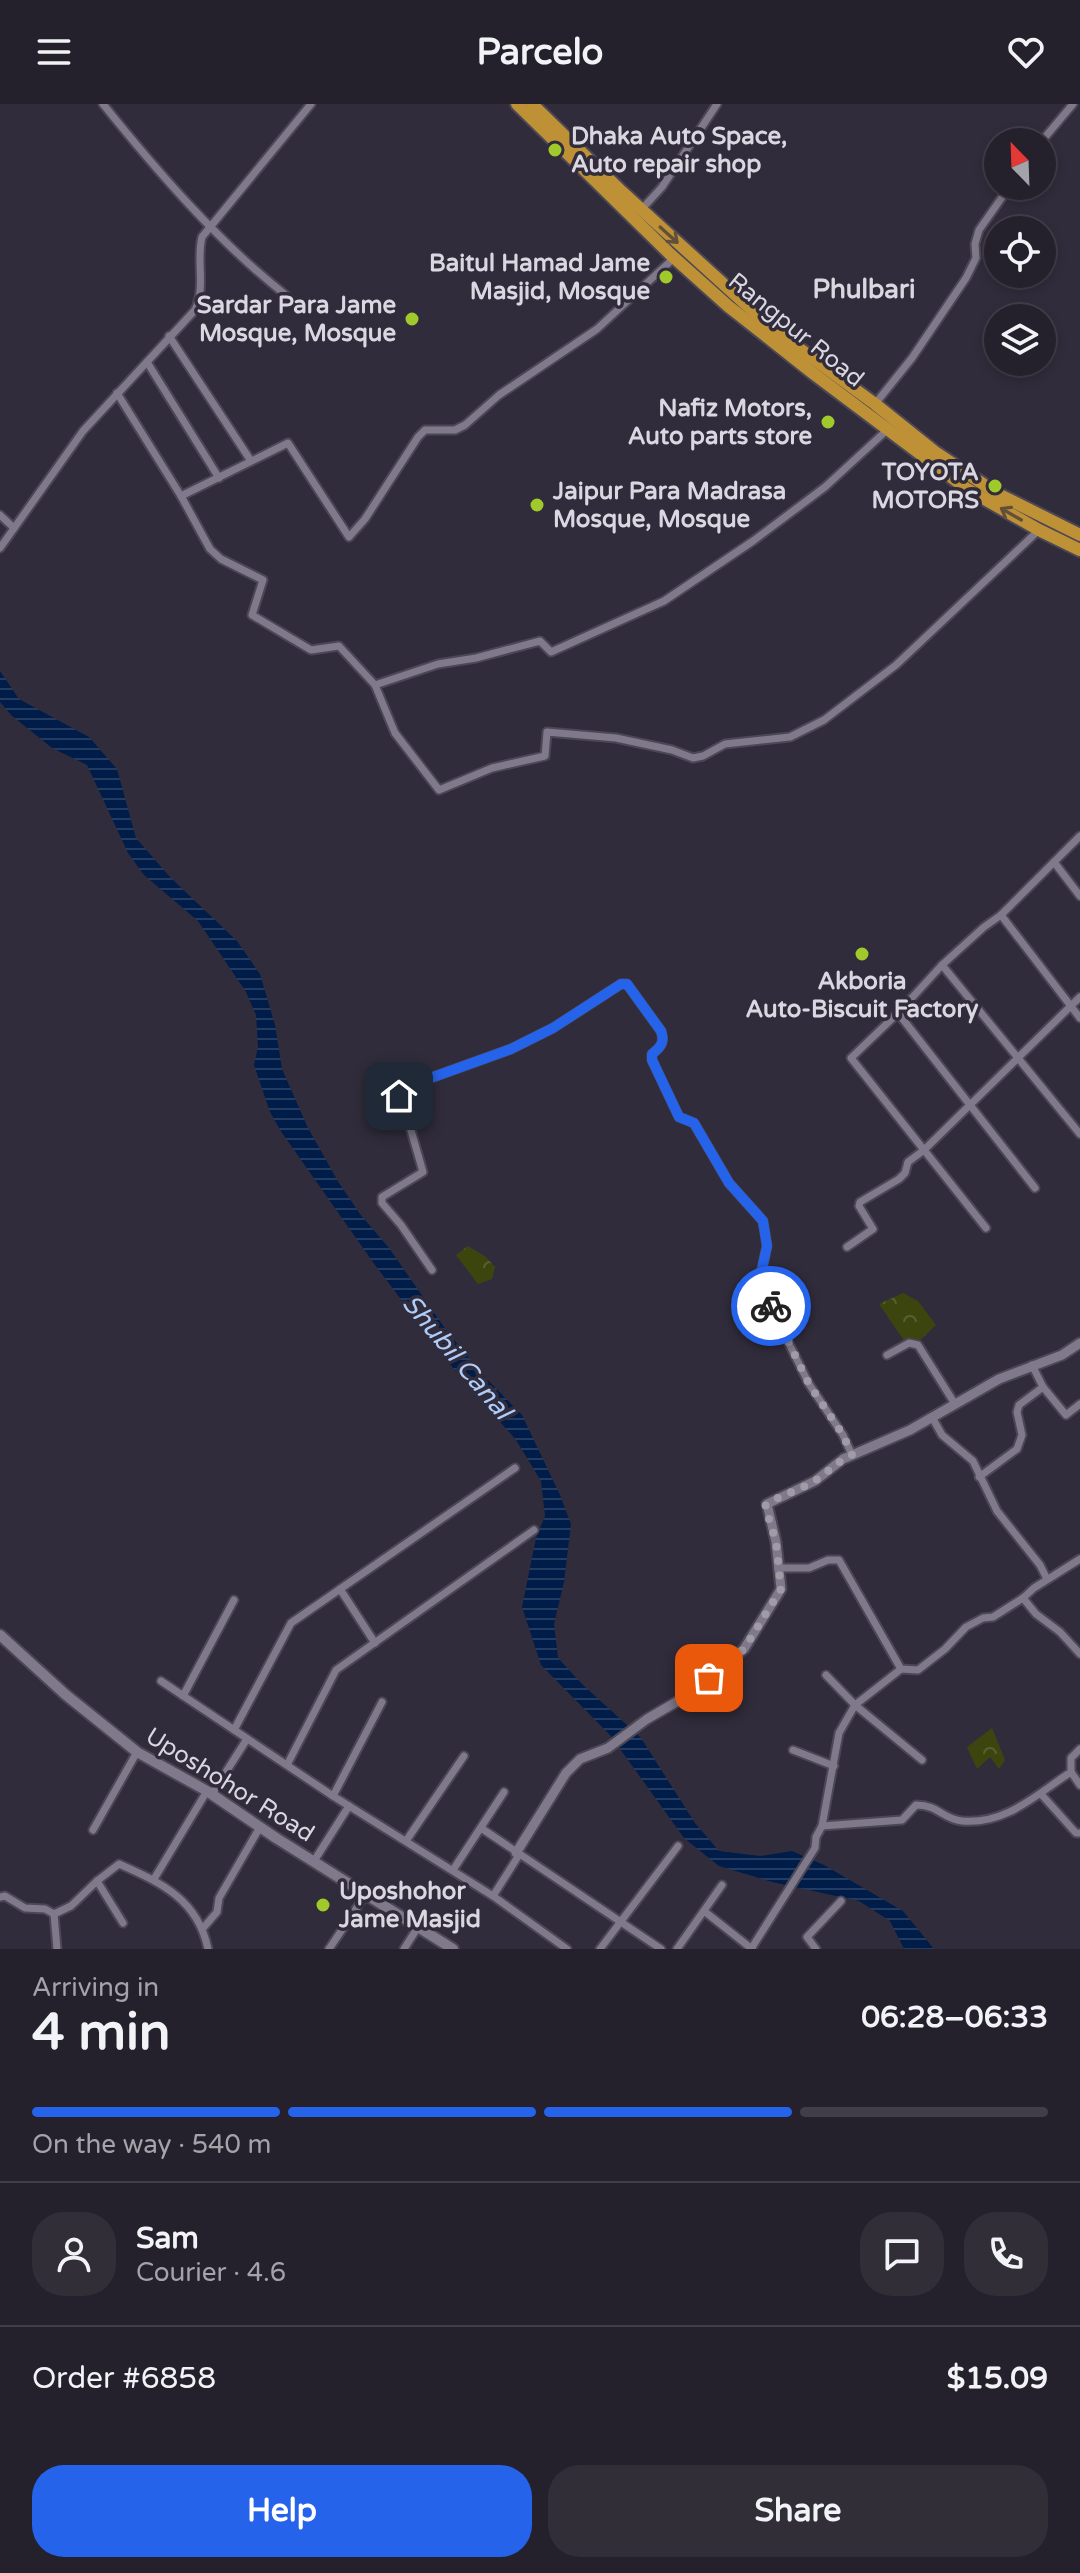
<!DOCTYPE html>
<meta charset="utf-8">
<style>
body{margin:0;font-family:"Varela Round",sans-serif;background:#312e38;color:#f1f3f6;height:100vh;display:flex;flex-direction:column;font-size:30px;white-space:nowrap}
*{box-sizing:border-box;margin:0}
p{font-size:26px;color:#a3a3a9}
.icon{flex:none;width:44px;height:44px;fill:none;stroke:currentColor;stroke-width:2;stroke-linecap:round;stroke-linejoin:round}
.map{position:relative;height:1845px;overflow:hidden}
.side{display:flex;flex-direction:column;background:#25212c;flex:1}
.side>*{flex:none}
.needle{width:52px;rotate:337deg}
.buttons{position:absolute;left:984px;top:24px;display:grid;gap:16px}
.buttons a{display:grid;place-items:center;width:72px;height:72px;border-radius:50%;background:#25212c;box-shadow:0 4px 12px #0003,0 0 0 2px #423e48;font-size:40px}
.pin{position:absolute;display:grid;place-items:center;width:68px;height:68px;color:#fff;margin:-34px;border-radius:16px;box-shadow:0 4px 12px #0006}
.courier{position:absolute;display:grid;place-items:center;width:80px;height:80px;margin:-40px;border:6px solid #2563eb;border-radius:50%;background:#fff;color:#222;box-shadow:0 2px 10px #0007}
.summary em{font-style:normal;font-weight:700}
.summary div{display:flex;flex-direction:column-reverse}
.summary{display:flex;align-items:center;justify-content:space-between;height:136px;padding:0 32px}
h1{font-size:52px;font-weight:700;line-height:60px}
.bar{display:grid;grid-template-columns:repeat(4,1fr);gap:12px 8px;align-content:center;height:96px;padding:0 32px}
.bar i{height:10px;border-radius:6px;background:#423e48}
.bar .active{background:#2563eb}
.bar p{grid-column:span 4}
.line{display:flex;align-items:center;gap:20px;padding:0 32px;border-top:2px solid #423e48}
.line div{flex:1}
.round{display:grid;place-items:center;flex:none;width:84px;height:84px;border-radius:32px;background:#312e38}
.primary-button{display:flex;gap:16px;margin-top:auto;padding:16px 32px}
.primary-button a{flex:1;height:92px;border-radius:32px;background:#2563eb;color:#fff;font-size:32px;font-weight:700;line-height:92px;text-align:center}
.primary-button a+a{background:#312e38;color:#f1f3f6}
header{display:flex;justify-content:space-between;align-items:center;height:104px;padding:0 32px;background:#25212c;font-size:36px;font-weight:700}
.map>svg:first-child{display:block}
</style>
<header><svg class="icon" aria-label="menu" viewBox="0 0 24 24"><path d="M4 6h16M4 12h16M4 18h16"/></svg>Parcelo<svg class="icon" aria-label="heart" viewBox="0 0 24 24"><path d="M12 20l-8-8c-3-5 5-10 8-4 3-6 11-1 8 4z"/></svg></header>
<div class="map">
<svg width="1080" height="1845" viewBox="0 0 1080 1845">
<defs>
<pattern id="forest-crowns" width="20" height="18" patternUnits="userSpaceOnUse" patternTransform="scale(2)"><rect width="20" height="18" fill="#3c450e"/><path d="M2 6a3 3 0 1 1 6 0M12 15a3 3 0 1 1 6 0" fill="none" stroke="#585f31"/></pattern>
<pattern id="water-rules" width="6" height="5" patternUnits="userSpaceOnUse" patternTransform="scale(2)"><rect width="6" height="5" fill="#001c48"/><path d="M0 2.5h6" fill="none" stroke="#253c62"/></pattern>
</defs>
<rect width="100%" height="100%" fill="#312c3b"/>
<g fill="url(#forest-crowns)">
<polygon points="468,1142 486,1153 495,1163 492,1175 478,1180 456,1151"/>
<polygon points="903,1189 918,1197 936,1221 918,1238 911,1235 905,1238 879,1200"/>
<polygon points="992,1624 1005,1656 999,1665 990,1653 977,1665 967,1643"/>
</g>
<polygon fill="url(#water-rules)" points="0,567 19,595 89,633 117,665 136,734 170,773 237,837 260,870 275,921 282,965 308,1024 339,1079 360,1110 389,1144 444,1223 480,1268 522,1311 560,1391 571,1420 564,1478 554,1520 558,1554 582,1580 641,1634 695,1719 719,1747 760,1752 792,1747 824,1761 903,1807 934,1845 904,1845 890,1817 859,1797 772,1778 719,1762 684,1734 610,1631 541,1561 522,1503 536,1434 545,1412 541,1377 516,1336 453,1264 375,1161 282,1029 270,1008 254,961 258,943 256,911 246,888 198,817 144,771 128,749 87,661 52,644 11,611 0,598"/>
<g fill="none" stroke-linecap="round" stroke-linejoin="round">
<defs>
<g id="minor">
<path d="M103 0C157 67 219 139 287 192"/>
<polyline points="1041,38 1073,0"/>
<polyline points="641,106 662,83 717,0"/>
<polyline points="169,232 251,357"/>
<polyline points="147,258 219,374"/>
<polyline points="117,289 181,392 210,445 221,455 263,476 252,511 311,546 339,542 375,581 395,629 439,686 492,664 545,652 547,628 616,634 672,646 693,654 703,652 725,640 790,633 824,616 896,561 1039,426"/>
<polyline points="875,300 912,254 966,174 976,154 975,140 979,126 1010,82"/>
<polyline points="181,392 288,339 349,433 365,415 418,333 425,326 455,326 465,321 499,291 597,225 674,154"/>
<polyline points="0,411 14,424"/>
<path d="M0 444 83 327 195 206C206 184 196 156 202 133L311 0"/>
<polyline points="375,581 438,560 476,554 540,537 551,548 664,497 753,437 825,383 887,326"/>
<polyline points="1054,758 1080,792"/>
<polyline points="1001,811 1080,914"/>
<polyline points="942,861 1080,1030"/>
<polyline points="898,909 1035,1084"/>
<polyline points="986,1124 851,954 898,909 942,861 984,823 1001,811 1080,732"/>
<polyline points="847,1143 873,1125 859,1102 860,1098 899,1075 905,1069 908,1058 924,1046 1080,893"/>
<path d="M432 1166 401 1121 382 1099V1093L423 1068 410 1023 398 1002 399 992 425 976 511 945 553 924 621 880H627L661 927C665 938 661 943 652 950V956L679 1013 694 1019 729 1079 763 1117 767 1142 759 1179 809 1280 843 1331 852 1351"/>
<polyline points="887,1251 909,1239 918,1241 955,1300"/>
<polyline points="1032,1261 1043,1283 1066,1311 1080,1300"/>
<polyline points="932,1313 942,1331 973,1357 997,1407 1040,1461 1047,1475"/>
<polyline points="979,1373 1017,1345 1022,1331 1017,1308 1019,1301 1043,1283"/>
<polyline points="778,1464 809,1464 828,1456 839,1456 901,1565 918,1566 945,1545 966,1523 983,1514 993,1513 1023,1494 1036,1510 1060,1528 1080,1550"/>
<polyline points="340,1485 375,1539"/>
<polyline points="1023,1494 1034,1484 1080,1455"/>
<polyline points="826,1571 855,1601 922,1656"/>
<polyline points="161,1577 333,1692 493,1792 567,1845"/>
<polyline points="183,1592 234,1496"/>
<polyline points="234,1626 291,1519 515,1364"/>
<polyline points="793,1646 834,1662"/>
<polyline points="287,1661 336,1566 534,1426"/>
<polyline points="1071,1668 1080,1681"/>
<polyline points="212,1690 247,1635"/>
<polyline points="1041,1690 1076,1729 1080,1729"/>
<polyline points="333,1692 382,1598"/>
<polyline points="822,1722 839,1629 855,1601 901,1565"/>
<polyline points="481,1724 661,1845"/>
<polyline points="93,1726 137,1648"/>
<polyline points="406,1737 464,1652"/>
<polyline points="314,1757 349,1702"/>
<polyline points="453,1766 504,1688"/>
<polyline points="154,1775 207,1687"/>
<polyline points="493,1792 519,1751"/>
<polyline points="0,1793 5,1792 25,1804 45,1805 54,1810"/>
<polyline points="704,1807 752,1845"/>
<path d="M123 1819 97 1777 119 1760C162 1779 198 1796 208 1845"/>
<polyline points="204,1823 217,1808 219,1794 260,1723"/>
<polyline points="57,1845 54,1810 71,1802 97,1777"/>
<polyline points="329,1845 366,1790"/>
<polyline points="404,1845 418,1823"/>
<polyline points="600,1845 678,1742"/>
<polyline points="677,1845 722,1781"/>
<path d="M751 1845 815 1744 816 1733 822 1722 902 1716 916 1701C939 1701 942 1715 962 1717 1006 1721 1037 1690 1071 1668V1654L1080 1645"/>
<polyline points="816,1845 807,1833 841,1797"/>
</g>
<polyline id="tertiary" points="516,1749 566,1669 580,1655 608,1644 647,1615 678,1597 744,1545 781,1485 776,1438 767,1400 815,1377 843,1355 910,1326 999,1275 1062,1251 1080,1239"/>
<polyline id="secondary" points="0,1531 66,1591 137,1648 207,1687 276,1734 453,1845"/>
<g id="trunk">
<polyline points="517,0 670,150 728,202 814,270 967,385 1039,426 1080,446"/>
<polyline points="532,0 621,87 774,226 875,300 935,348 998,390 1080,431"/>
</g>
</defs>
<use href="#minor" stroke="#4b4754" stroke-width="11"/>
<use href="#tertiary" stroke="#4b4754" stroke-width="13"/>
<use href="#secondary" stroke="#4b4754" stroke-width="14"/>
<use href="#trunk" stroke="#4b4754" stroke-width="16"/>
<use href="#minor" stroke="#7f798b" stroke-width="7"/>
<use href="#tertiary" stroke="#7f798b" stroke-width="9"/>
<use href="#secondary" stroke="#7f798b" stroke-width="10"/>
<use href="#trunk" stroke="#be9136" stroke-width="12"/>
</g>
<defs><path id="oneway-shaft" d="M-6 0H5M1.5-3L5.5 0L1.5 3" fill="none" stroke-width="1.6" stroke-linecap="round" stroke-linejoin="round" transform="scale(2)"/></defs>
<g stroke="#624f39">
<use href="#oneway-shaft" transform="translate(669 131) rotate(42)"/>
<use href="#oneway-shaft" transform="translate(1011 410) rotate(-150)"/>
</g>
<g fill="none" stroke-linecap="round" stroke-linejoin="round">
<path stroke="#9f9ba7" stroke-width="8" stroke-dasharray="0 14.4" d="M709 1574 744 1545 781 1485 776 1438 765 1402C778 1391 796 1388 811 1379 826 1371 836 1358 852 1351L843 1331 809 1280 771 1202"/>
<path stroke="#2563eb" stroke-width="10" d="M399 992 425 976 511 945 553 924 621 880H627L661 927C665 938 661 943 652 950V956L679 1013 694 1019 729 1079 763 1117 767 1142 759 1179 771 1202"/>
</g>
<g fill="#a0c92c" stroke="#312c3b" stroke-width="3">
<circle cx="555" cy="46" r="8"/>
<circle cx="666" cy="173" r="8"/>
<circle cx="412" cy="215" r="8"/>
<circle cx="828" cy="318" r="8"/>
<circle cx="995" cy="382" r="8"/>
<circle cx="537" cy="401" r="8"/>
<circle cx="862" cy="850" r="8"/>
<circle cx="323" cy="1801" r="8"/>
</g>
<g text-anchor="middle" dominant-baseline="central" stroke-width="7" stroke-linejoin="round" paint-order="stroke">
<g font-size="24" font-weight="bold" fill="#dad7e1" stroke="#312c3b" text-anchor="end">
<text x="571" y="32" text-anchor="start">Dhaka Auto Space,<tspan x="571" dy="28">Auto repair shop</tspan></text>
<text x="650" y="159">Baitul Hamad Jame<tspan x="650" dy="28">Masjid, Mosque</tspan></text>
<text x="396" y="201">Sardar Para Jame<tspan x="396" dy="28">Mosque, Mosque</tspan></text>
<text x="812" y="304">Nafiz Motors,<tspan x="812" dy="28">Auto parts store</tspan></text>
<text x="979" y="368">TOYOTA<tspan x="979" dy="28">MOTORS</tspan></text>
<text x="553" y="387" text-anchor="start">Jaipur Para Madrasa<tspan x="553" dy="28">Mosque, Mosque</tspan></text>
<text x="862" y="877" text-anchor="middle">Akboria<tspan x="862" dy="28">Auto-Biscuit Factory</tspan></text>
<text x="339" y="1787" text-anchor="start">Uposhohor<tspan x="339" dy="28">Jame Masjid</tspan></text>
</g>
<g font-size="24" fill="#dad7e1" stroke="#312c3b">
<text transform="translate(796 226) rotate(39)">Rangpur Road</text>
<text transform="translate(230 1681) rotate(32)">Uposhohor Road</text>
</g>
<g font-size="26" font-weight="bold" fill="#dad7e1" stroke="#312c3b">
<text x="864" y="185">Phulbari</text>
</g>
<g font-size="26" font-style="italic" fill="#aecdfa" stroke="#312c3b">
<text transform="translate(457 1253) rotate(50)">Shubil Canal</text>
</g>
</g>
</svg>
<div class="buttons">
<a><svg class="needle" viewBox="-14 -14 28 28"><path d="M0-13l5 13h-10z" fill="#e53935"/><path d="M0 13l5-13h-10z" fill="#a3a3a9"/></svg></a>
<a><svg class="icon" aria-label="locate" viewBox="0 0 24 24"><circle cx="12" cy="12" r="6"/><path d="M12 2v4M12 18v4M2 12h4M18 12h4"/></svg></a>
<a><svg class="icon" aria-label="layers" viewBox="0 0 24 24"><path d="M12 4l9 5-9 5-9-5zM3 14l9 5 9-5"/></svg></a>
</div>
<div class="pin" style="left:709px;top:1574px;background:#ea580c"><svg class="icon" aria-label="bag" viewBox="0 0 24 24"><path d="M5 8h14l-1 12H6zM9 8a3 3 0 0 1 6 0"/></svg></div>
<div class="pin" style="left:399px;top:992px;background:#1f2937"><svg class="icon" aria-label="home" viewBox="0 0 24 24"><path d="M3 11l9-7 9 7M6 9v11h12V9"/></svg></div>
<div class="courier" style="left:771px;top:1202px"><svg class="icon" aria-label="bike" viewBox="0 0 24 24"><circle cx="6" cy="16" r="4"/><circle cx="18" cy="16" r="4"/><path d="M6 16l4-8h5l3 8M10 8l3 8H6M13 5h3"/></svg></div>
</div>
<section class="side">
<div class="summary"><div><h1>4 min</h1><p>Arriving in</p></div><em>06:28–06:33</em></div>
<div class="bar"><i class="active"></i><i class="active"></i><i class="active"></i><i></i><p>On the way · 540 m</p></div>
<div class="line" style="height:144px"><a class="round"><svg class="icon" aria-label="person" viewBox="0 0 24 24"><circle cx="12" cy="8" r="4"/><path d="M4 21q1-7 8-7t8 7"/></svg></a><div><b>Sam</b><p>Courier · 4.6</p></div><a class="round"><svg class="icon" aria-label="chat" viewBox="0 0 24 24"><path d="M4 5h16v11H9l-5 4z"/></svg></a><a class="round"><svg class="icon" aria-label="phone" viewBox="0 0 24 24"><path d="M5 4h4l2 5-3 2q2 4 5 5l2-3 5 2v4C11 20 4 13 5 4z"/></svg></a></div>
<div class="line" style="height:104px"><div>Order #6858</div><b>$15.09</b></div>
<div class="primary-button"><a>Help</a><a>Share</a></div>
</section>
